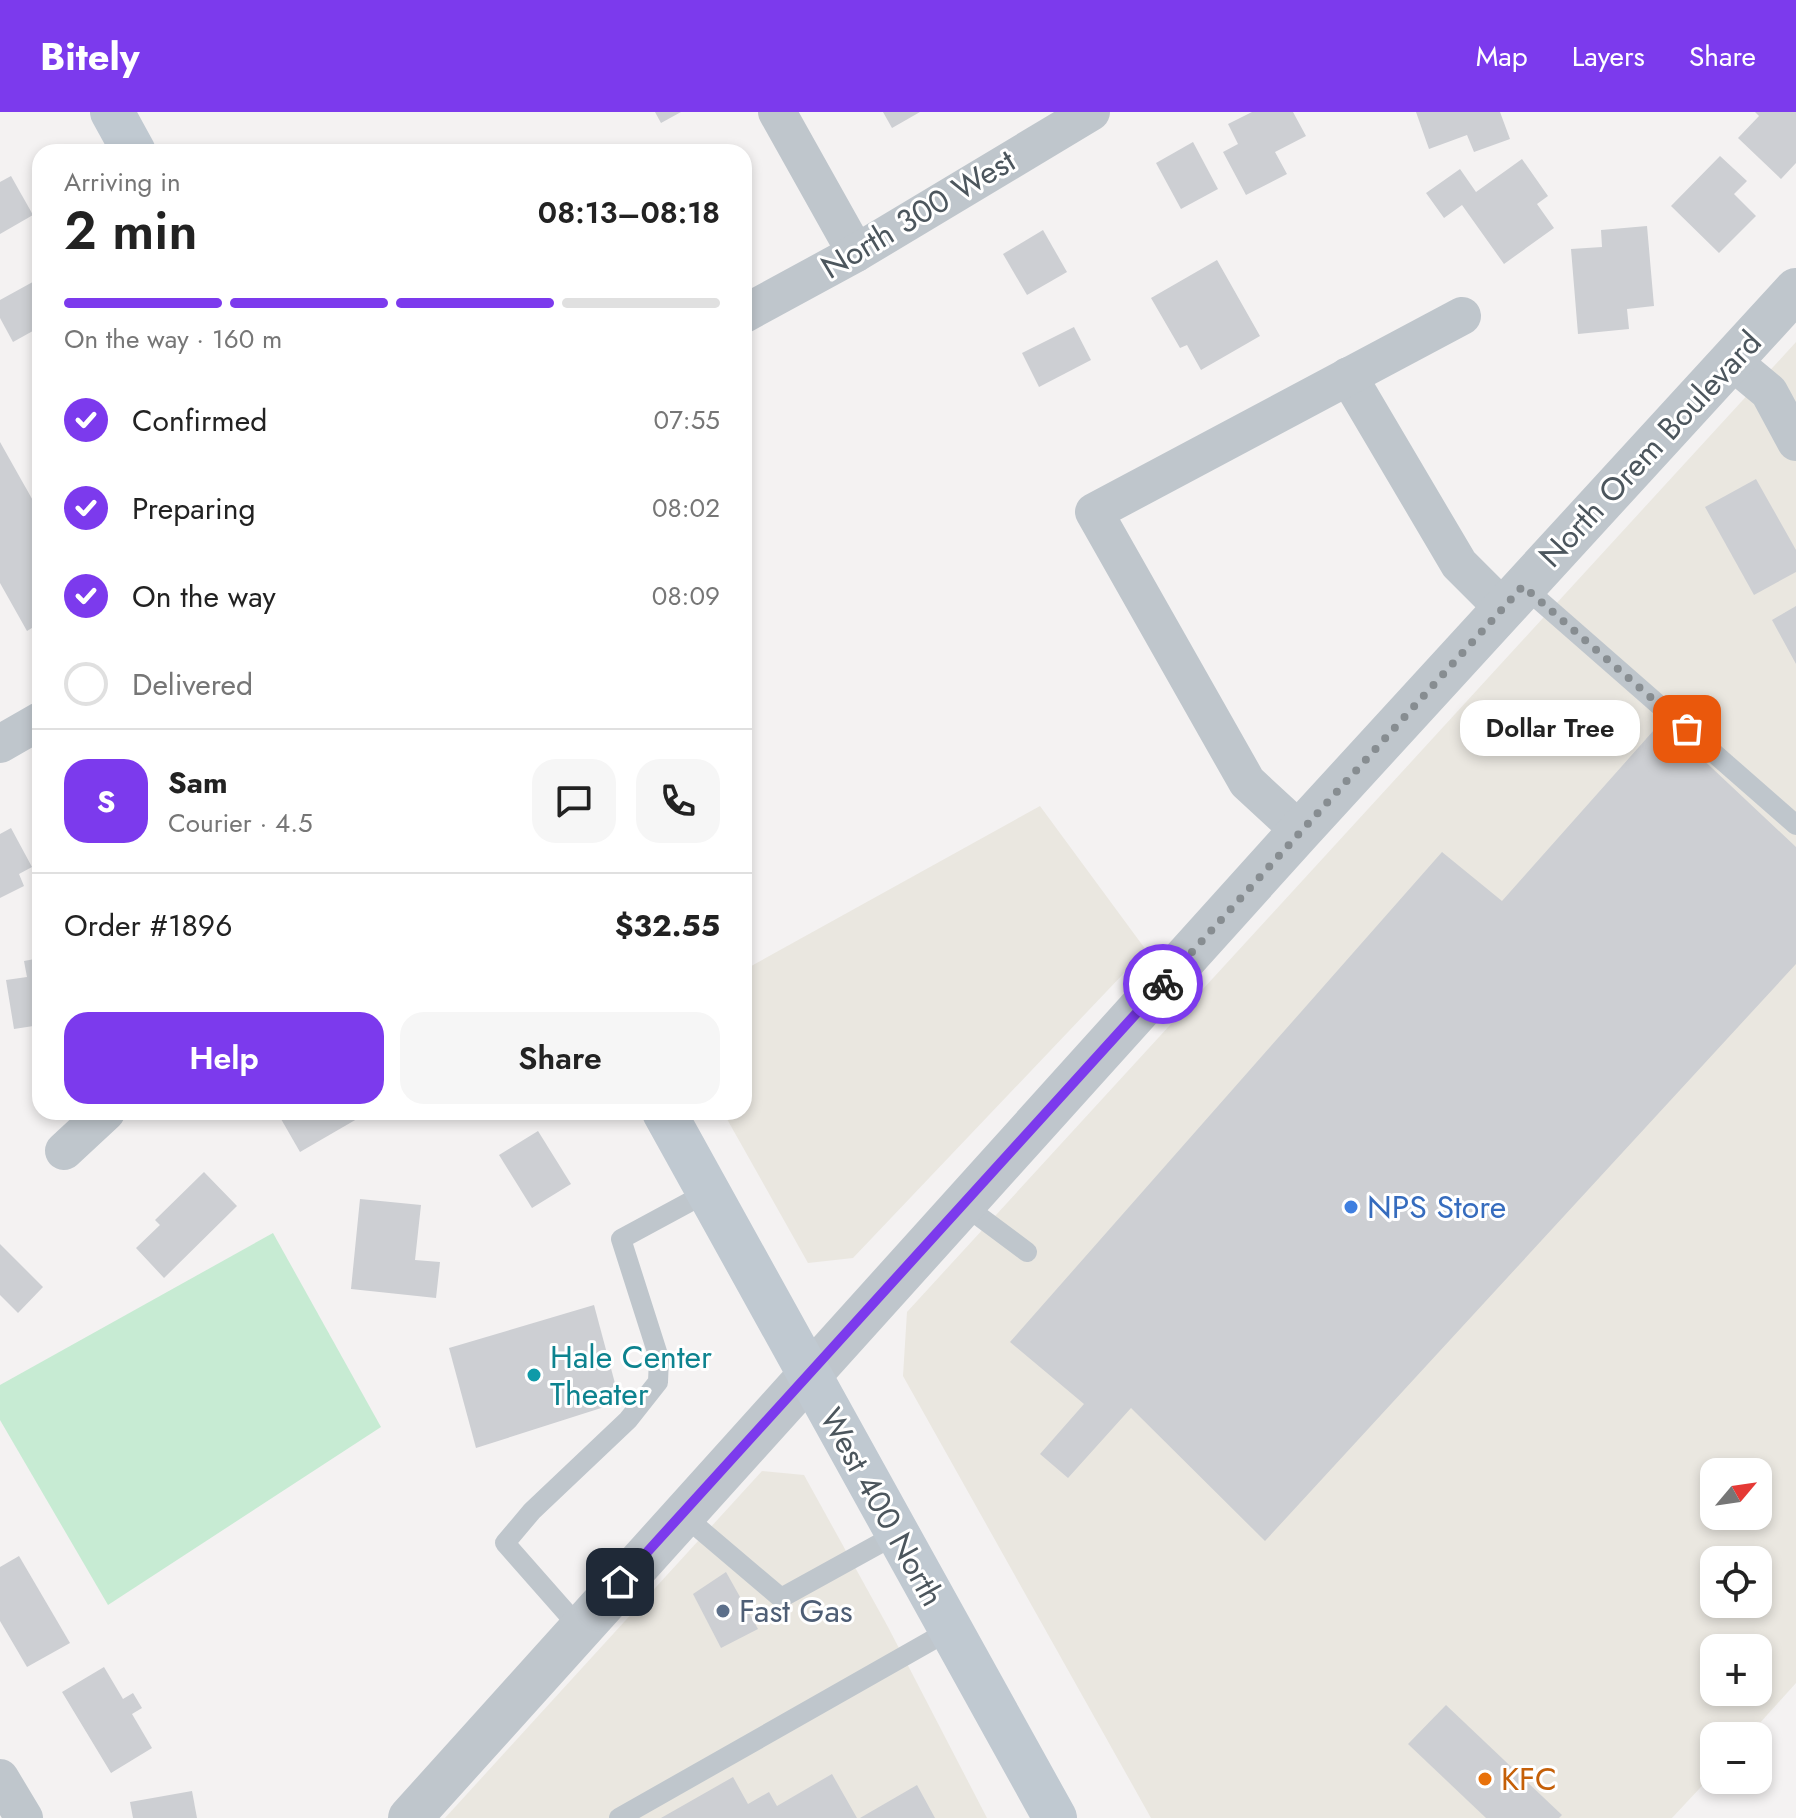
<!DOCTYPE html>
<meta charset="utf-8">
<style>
body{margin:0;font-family:Jost,sans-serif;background:#f6f6f6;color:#222;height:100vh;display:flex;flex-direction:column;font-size:30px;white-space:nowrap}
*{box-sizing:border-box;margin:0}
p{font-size:26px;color:#767676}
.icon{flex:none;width:44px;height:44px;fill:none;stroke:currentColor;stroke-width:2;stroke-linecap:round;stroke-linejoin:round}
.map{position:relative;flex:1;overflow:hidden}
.panel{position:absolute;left:32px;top:32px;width:720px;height:976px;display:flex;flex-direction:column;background:#fff;border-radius:24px;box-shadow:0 4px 12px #0003}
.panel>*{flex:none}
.needle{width:52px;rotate:61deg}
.controls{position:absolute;left:1700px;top:1346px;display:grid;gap:16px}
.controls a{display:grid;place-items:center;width:72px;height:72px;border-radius:16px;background:#fff;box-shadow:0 4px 12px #0003;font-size:40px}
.pin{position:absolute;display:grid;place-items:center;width:68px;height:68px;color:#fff;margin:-34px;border-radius:16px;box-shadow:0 4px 12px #0006}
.courier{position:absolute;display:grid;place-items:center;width:80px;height:80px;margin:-40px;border:6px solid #7c3aed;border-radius:50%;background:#fff;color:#222;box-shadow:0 2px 10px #0007}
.bubble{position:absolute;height:56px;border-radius:24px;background:#fff;box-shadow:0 4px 12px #0003;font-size:26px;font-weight:600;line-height:56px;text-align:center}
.summary em{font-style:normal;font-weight:600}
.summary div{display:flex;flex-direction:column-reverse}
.summary{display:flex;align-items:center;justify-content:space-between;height:136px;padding:0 32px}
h1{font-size:52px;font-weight:600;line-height:60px}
.bar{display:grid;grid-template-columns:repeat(4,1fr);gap:12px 8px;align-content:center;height:96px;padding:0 32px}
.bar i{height:10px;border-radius:6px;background:#e0e0e0}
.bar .selected{background:#7c3aed}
.bar p{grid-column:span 4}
.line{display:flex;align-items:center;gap:20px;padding:0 32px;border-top:2px solid #e0e0e0}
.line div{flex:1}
.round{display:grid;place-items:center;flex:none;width:84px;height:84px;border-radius:24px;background:#f6f6f6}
ol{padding:0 32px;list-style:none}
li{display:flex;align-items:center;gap:24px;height:88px}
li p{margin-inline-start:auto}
li .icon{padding:8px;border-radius:50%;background:#7c3aed;color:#fff;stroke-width:4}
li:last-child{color:#767676}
li i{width:44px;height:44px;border:4px solid #e0e0e0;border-radius:50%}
.primary-button{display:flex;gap:16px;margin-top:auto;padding:16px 32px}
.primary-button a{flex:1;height:92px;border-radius:24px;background:#7c3aed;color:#fff;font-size:32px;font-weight:600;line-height:92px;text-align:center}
.primary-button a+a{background:#f6f6f6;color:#222}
header{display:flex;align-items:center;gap:48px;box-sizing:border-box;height:112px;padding:0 40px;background:#7c3aed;color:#fff}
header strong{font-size:38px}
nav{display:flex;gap:44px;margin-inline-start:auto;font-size:28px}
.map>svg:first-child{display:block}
</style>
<header>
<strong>Bitely</strong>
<nav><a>Map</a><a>Layers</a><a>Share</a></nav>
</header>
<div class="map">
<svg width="1796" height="1706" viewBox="0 0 1796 1706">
<rect width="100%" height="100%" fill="#f4f2f2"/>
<g fill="#eae7e0" fill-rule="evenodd">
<path d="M1796 230V1571L1748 1624H1714V1661L1672 1706H1151L903 1264 907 1200ZM1714 1360H1758V1404H1714ZM1714 1448H1758V1492H1714ZM1714 1536H1758V1580H1714Z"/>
<polygon points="1040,694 1146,838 853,1146 808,1151 723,1000 744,1000 744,858"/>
<polygon points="762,1359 804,1363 888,1515 987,1706 445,1706"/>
</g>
<polygon fill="#c7ebd3" points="273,1121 381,1315 108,1493 0,1308 0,1273"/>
<g fill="#cdcfd3">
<polygon points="655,0 681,0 661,11"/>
<polygon points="883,0 920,0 892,16"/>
<polygon points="1252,0 1293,0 1306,24 1275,40 1287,62 1246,83 1223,40 1238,32 1228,12"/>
<polygon points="1416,0 1500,0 1510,27 1474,40 1467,23 1429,37"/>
<polygon points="1755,0 1796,0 1796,51 1781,67 1738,26 1759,4"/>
<polygon points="1193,30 1218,77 1181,97 1156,51"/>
<polygon points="1720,44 1747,69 1734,82 1756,104 1719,141 1671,94"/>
<polygon points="1522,47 1548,84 1537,92 1554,116 1504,152 1462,93 1444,106 1426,81 1460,57 1476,80"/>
<polygon points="11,64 33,103 0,122 0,70"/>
<polygon points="1647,114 1654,194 1627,197 1629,217 1578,222 1571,137 1602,135 1601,118"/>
<polygon points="1043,118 1067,160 1027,183 1003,142"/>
<polygon points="1217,148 1260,224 1201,258 1187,233 1180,236 1151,186"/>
<polygon points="40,166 40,215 13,230 0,206 0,188"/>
<polygon points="1074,215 1091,248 1039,275 1022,241"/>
<polygon points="0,330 40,401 40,511 27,519 0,471"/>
<polygon points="1756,367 1796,438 1796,460 1754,483 1705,395"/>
<polygon points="1796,494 1796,552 1772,508"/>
<polygon points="1662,609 1796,735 1796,852 1265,1429 1131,1296 1068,1366 1040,1342 1084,1292 1010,1230 1442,740 1502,789"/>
<polygon points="11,716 32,755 19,762 24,774 0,786 0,722"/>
<polygon points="40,846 40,913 14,917 6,868 27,865 24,849"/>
<polygon points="277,1000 369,1000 300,1040"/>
<polygon points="538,1019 571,1072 532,1096 499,1043"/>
<polygon points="204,1060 237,1094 164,1166 136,1136 160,1113 155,1108"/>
<polygon points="360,1087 421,1093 415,1148 440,1150 436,1186 351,1177"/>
<polygon points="0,1132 43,1175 18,1201 0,1183"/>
<polygon points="594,1193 620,1290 476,1336 449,1236"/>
<polygon points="19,1444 70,1531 27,1555 0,1509 0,1455"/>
<polygon points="726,1460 758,1517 721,1536 693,1482"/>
<polygon points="104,1555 123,1587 133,1581 142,1596 132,1602 152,1636 111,1661 62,1580"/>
<polygon points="1446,1593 1562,1703 1559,1706 1486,1706 1408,1632"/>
<polygon points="832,1662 857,1706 661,1706 733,1665 748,1692 769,1680 777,1694"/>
<polygon points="917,1673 935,1706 860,1706"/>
<polygon points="192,1679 197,1706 133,1706 130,1690"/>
</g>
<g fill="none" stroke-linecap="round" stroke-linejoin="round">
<g stroke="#bfc6cc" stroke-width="20">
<polyline points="1523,474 1796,713"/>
<polyline points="964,1093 1027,1140"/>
<polyline points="682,1402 781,1486 897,1422"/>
<polyline points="579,1515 505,1431 532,1399 628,1308 658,1270 659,1246 621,1127 708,1080"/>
<polyline points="619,1706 950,1518"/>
</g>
<g stroke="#bfc6cc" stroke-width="38">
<polyline points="777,0 856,141"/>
<polyline points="744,202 856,141 1091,0"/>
<polyline points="1733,250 1769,280 1796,330"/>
<polyline points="1348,264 1459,452 1503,496"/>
<polyline points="0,632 40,609"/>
<polyline points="1300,719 1247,670 1094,400 1462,204"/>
<polyline points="64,1039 106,1000"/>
<polyline points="0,1666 24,1706"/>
</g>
<polyline stroke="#bfc6cc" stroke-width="44" points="410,1706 1300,719 1796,178"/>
<g stroke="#c0c9d1" stroke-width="44">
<polyline points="112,0 134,40"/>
<polyline points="664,1000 1055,1706"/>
</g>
</g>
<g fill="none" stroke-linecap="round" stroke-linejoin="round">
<polyline stroke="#878d91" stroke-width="8" stroke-dasharray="0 14.4" points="1163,872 1523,474 1687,617"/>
<polyline stroke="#7c3aed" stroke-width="10" points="620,1470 1163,872"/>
</g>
<circle fill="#3f7fe0" stroke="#fff" stroke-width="3" cx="1351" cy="1095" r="8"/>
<circle fill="#0f9aa8" stroke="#fff" stroke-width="3" cx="534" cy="1263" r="8"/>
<circle fill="#5c6f8a" stroke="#fff" stroke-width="3" cx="723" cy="1499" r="8"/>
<circle fill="#e8710a" stroke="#fff" stroke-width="3" cx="1485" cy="1667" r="8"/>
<g text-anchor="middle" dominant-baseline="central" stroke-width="6" stroke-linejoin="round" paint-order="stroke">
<g font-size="32" fill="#4c565d" stroke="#fff">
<text transform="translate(918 102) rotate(-31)">North 300 West</text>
<text transform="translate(1650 337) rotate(-47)">North Orem Boulevard</text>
<text transform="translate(882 1395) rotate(61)">West 400 North</text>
</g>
<g font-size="32" fill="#366cbe" stroke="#fff" text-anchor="start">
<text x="1367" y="1095">NPS Store</text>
</g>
<g font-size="32" fill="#0d838f" stroke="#fff" text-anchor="start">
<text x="550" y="1245">Hale Center<tspan x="550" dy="37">Theater</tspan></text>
</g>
<g font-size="32" fill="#4e5e75" stroke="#fff" text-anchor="start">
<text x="739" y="1499">Fast Gas</text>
</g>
<g font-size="32" fill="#c56008" stroke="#fff" text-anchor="start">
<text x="1501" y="1667">KFC</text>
</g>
</g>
</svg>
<div class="controls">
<a><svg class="needle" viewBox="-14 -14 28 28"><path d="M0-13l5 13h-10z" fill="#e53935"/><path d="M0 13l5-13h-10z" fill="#767676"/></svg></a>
<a><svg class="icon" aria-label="locate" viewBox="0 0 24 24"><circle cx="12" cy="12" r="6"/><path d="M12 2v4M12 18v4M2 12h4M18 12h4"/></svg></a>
<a>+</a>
<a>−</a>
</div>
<div class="pin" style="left:1687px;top:617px;background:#ea580c"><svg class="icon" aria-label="bag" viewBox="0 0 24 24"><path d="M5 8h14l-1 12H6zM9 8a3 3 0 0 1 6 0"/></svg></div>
<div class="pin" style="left:620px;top:1470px;background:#1f2937"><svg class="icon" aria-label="home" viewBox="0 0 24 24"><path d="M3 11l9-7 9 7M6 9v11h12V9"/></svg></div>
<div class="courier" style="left:1163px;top:872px"><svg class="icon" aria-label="bike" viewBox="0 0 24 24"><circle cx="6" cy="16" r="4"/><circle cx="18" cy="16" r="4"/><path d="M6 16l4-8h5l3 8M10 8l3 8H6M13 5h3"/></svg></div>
<div class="bubble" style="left:1460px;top:588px;width:180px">Dollar Tree</div>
<section class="panel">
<div class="summary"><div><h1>2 min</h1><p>Arriving in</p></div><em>08:13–08:18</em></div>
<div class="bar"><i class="selected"></i><i class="selected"></i><i class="selected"></i><i></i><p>On the way · 160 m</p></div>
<ol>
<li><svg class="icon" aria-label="check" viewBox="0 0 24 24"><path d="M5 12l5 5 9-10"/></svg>Confirmed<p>07:55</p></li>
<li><svg class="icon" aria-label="check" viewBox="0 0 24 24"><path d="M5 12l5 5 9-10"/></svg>Preparing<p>08:02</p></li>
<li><svg class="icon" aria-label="check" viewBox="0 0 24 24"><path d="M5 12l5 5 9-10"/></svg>On the way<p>08:09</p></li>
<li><i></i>Delivered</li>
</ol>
<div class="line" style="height:144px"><b class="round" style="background:#7c3aed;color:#fff">S</b><div><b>Sam</b><p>Courier · 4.5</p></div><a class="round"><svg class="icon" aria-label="chat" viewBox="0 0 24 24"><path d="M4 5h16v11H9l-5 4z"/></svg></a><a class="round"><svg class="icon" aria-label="phone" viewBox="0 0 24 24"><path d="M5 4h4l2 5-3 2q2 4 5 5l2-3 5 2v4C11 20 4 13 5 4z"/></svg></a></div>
<div class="line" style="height:104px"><div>Order #1896</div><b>$32.55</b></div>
<div class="primary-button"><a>Help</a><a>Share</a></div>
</section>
</div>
